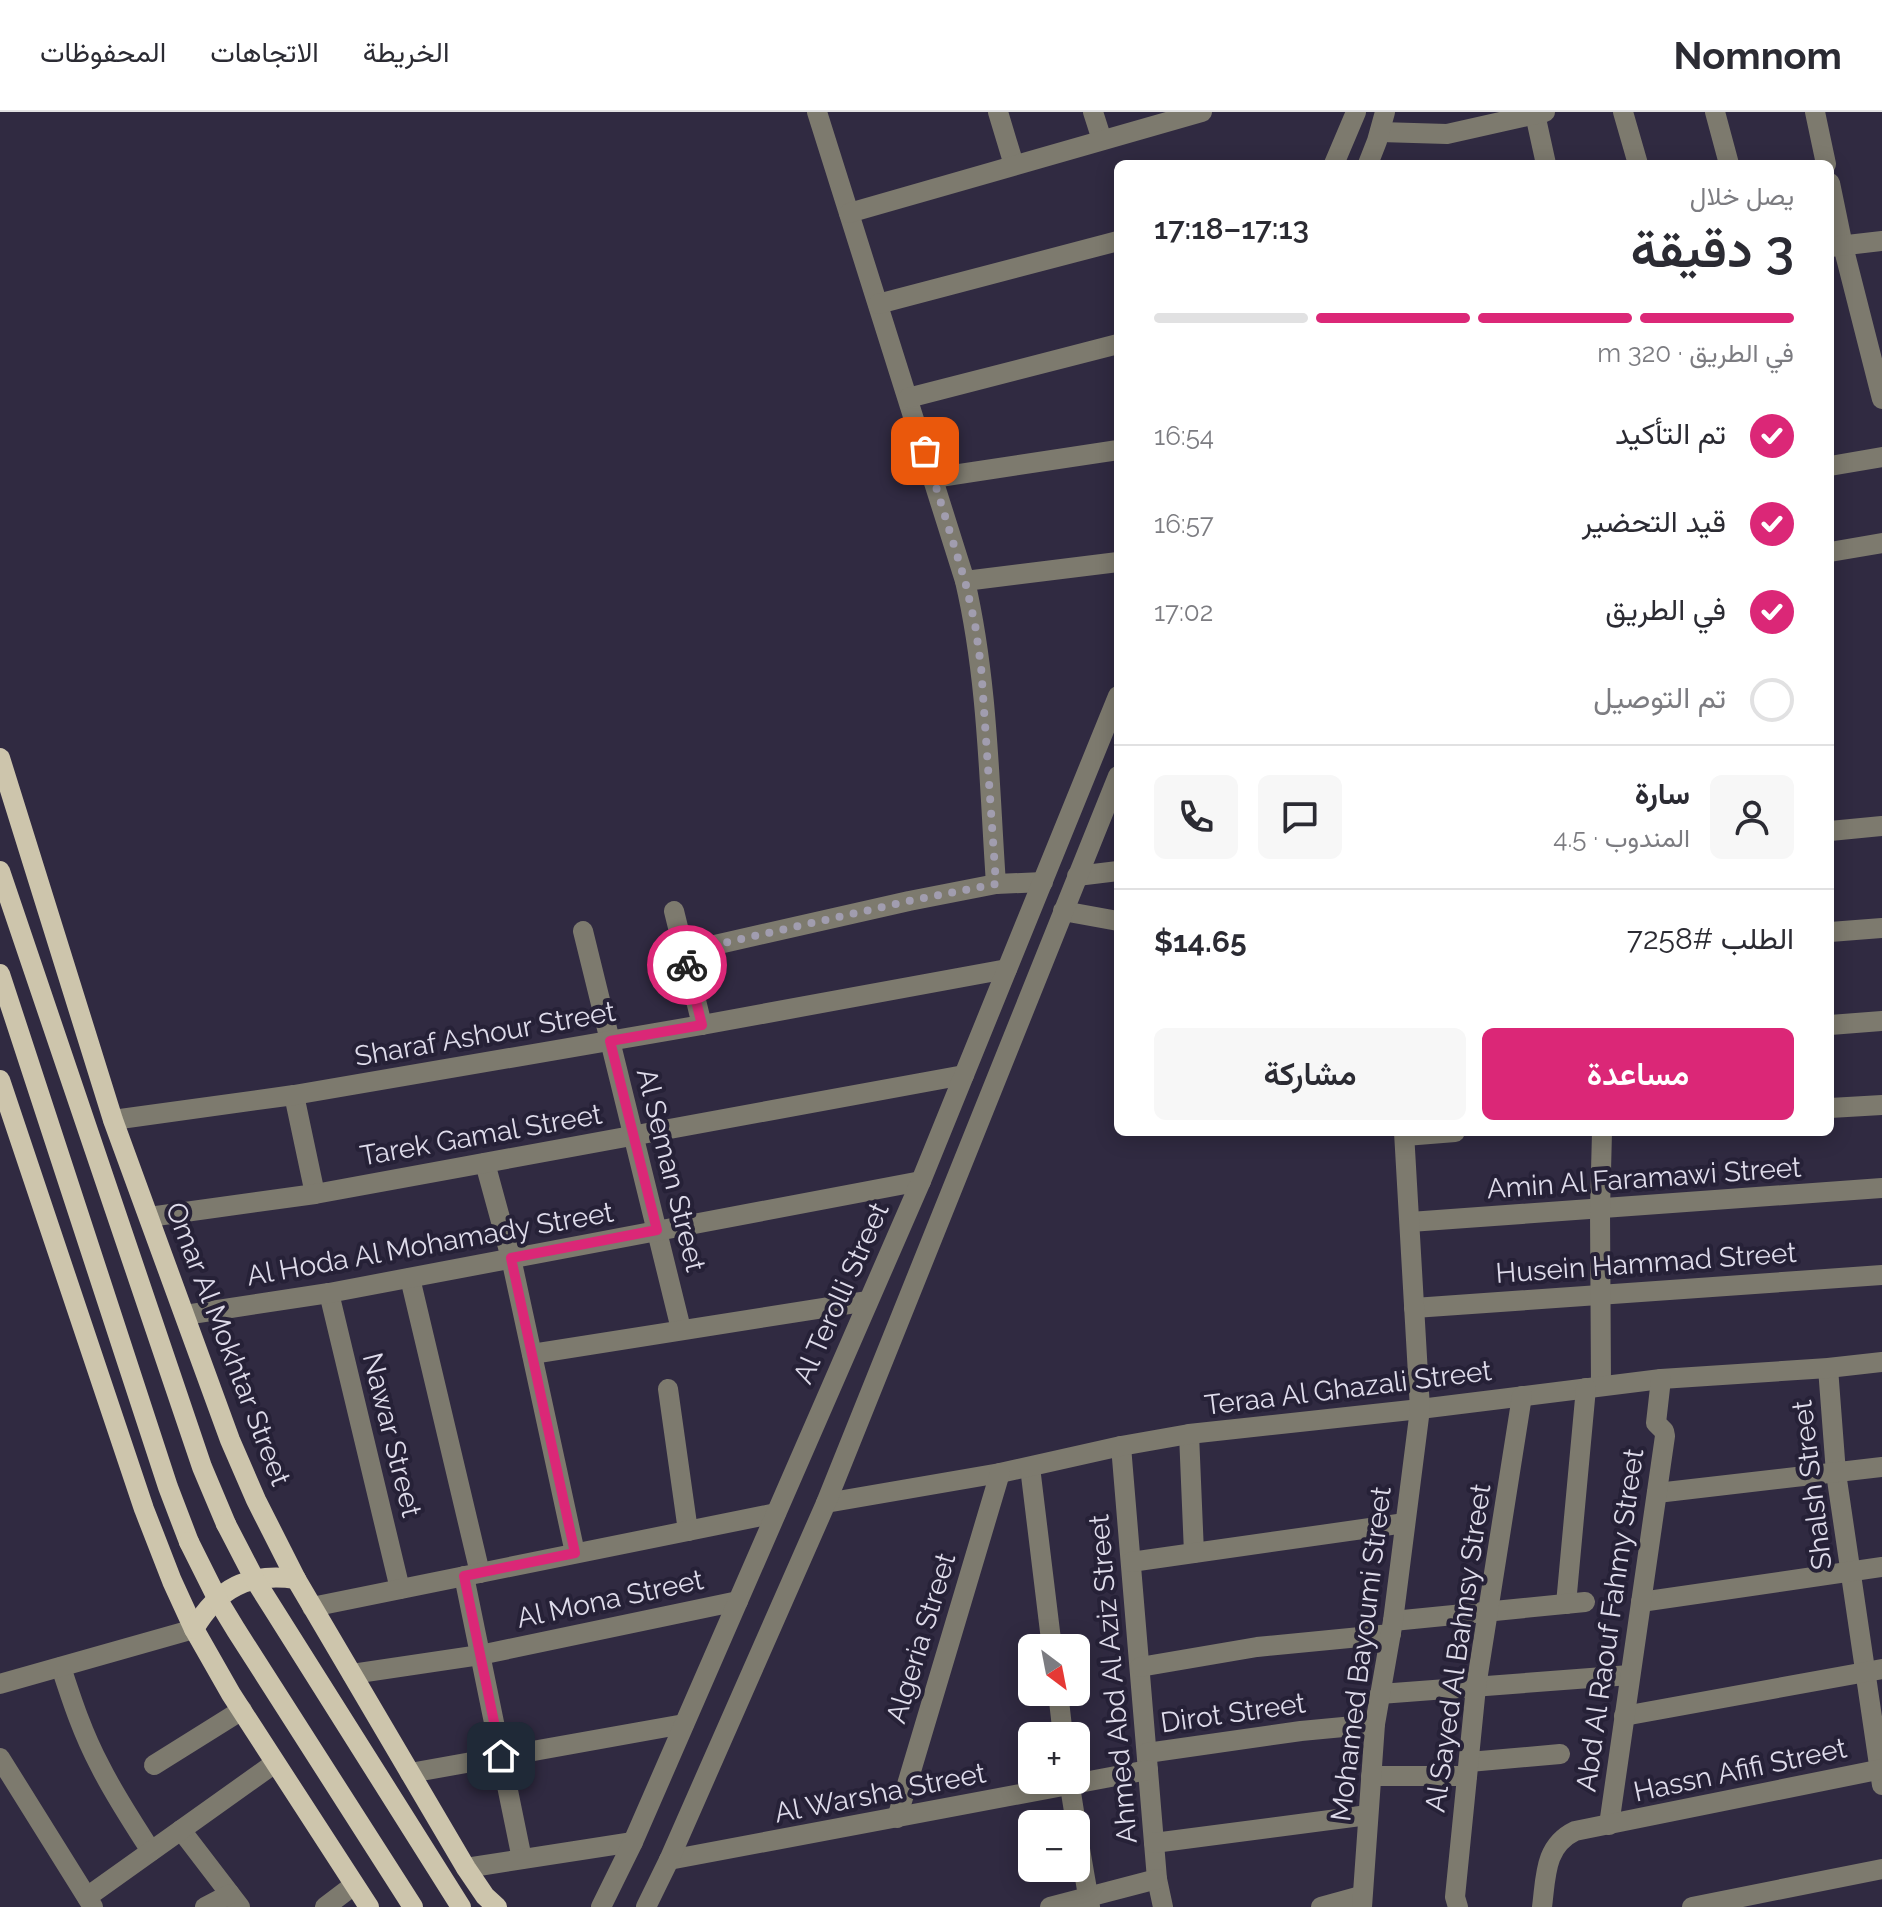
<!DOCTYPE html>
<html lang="ar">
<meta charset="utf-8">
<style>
body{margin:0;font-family:Raleway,Vazirmatn,sans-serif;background:#f7f7f7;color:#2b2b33;direction:rtl;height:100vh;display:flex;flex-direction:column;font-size:30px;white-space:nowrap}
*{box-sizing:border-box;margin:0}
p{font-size:26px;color:#7c7c81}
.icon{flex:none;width:44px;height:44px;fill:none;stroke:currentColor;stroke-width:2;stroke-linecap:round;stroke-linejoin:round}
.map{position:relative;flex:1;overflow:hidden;direction:ltr}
.panel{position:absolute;left:1114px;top:48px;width:720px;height:976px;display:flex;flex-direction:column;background:#fff;border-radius:12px;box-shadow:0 4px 20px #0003;direction:rtl}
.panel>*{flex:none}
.needle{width:52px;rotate:148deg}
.controls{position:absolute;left:1018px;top:1522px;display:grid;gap:16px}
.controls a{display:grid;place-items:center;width:72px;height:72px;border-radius:12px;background:#fff;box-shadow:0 4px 20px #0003;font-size:40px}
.pin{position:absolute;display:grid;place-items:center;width:68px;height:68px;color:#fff;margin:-34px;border-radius:16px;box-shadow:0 4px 12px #0006}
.courier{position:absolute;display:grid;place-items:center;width:80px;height:80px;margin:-40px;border:6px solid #db2777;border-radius:50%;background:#fff;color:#222;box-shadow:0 2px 10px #0007}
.overview em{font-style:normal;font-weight:600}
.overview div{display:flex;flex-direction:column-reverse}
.overview{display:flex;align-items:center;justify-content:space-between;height:136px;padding:0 40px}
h1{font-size:52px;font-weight:600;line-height:60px}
.bar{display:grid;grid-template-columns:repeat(4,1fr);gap:12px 8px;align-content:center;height:96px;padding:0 40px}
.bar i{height:10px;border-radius:6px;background:#e1e1e2}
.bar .selected{background:#db2777}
.bar p{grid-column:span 4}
.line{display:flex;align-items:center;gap:20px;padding:0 40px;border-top:2px solid #e1e1e2}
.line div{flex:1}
.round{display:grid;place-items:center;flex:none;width:84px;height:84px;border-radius:12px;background:#f7f7f7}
ol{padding:0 40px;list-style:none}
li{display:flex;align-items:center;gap:24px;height:88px}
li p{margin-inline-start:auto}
li .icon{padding:8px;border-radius:50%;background:#db2777;color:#fff;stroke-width:4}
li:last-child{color:#7c7c81}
li i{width:44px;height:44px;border:4px solid #e1e1e2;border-radius:50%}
.button{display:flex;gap:16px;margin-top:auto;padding:16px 40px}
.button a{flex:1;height:92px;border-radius:12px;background:#db2777;color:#fff;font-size:32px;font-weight:600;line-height:92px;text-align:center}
.button a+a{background:#f7f7f7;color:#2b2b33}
header{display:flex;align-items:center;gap:48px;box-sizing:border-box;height:112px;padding:0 40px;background:#fff;border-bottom:2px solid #e1e1e2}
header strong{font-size:38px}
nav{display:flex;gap:44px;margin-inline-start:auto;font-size:28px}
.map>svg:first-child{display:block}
</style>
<header>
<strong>Nomnom</strong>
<nav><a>الخريطة</a><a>الاتجاهات</a><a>المحفوظات</a></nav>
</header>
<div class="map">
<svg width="1882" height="1795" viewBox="0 0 1882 1795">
<rect width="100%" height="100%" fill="#302a41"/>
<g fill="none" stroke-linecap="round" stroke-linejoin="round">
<g stroke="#7d7a6e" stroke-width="20">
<path d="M817 0 965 469C988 568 989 671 996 772"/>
<polyline points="998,0 1014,53"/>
<polyline points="1093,0 1102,28"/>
<polyline points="1623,0 1638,52"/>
<polyline points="1715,0 1729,52"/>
<polyline points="1815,0 1826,52"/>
<polyline points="1535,2 1546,52"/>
<polyline points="1380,20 1447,22 1545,0"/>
<polyline points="1334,52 1356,0"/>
<polyline points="1368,52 1377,29 1385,0"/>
<polyline points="1830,71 1843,134 1882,287"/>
<polyline points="849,101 1202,0"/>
<polyline points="1830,135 1882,129"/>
<polyline points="878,192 1118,129"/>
<polyline points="908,286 1118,232"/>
<polyline points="1830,354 1882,345"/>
<polyline points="933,366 1118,338"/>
<polyline points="1830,440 1882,431"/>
<polyline points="965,469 1118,450"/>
<polyline points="1830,719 1882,714"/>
<polyline points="1077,764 1118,759"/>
<polyline points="674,799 702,913"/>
<polyline points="1063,799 1118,809"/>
<polyline points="583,819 681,1217"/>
<polyline points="1830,820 1882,816"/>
<polyline points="684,840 909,789 996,772 1043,770"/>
<polyline points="1830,913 1882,909"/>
<polyline points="294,983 315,1082"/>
<polyline points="1830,996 1882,993"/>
<polyline points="113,1008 294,983 702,913 1007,857"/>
<polyline points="1405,1024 1455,1020"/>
<polyline points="485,1051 511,1146 575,1441"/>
<polyline points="149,1105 315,1082 964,963"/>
<polyline points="1410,1110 1882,1076"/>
<polyline points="410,1166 480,1461"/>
<polyline points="329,1181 400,1477"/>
<polyline points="1414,1196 1882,1163"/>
<polyline points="185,1203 329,1181 921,1069"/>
<polyline points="532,1242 868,1189"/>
<polyline points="1828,1256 1836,1361 1882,1673"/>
<polyline points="1601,1274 1600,1098 1602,1020"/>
<polyline points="668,1277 688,1419"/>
<polyline points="1189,1322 1194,1441"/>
<polyline points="1121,1334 1157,1767 1163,1795"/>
<polyline points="1030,1355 1052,1536"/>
<polyline points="1657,1381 1882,1355"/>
<polyline points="826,1391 1000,1361 1121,1334 1189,1322 1420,1297 1661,1267 1828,1256 1882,1250"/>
<polyline points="1131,1450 1405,1411"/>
<polyline points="464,1464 522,1747"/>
<polyline points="1641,1490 1882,1455"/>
<polyline points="1566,1492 1586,1276"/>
<polyline points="312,1495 776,1401"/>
<polyline points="1393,1509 1585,1490"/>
<path d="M61 1555C72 1589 83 1622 100 1654 115 1684 133 1711 151 1739"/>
<polyline points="1140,1555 1257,1535 1391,1522"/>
<polyline points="352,1562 480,1543 738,1489"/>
<polyline points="0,1572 194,1517"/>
<polyline points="1058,1580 1063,1624"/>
<polyline points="1380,1582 1630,1563"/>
<polyline points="1624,1604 1882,1557"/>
<polyline points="1147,1641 1301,1619 1375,1612"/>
<polyline points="0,1646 93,1795"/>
<polyline points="1469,1650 1560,1642"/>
<polyline points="154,1653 242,1598"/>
<polyline points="410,1661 684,1612"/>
<polyline points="1371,1664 1467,1664"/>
<polyline points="1069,1668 1076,1712"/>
<polyline points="897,1706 1000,1361"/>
<polyline points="1609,1713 1665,1324 1664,1319 1656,1311 1661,1267"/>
<polyline points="1076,1714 1090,1795"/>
<polyline points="181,1718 240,1795"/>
<polyline points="1154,1731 1368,1703"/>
<polyline points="669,1748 1148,1658"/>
<polyline points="466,1756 633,1730"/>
<polyline points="87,1785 275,1651"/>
<polyline points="205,1795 230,1782"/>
<polyline points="325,1795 354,1773"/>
<polyline points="601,1795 633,1730 921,1069 1118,584"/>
<polyline points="646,1795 669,1748 826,1391 1118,664"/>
<polyline points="1050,1795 1157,1767"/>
<polyline points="1321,1795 1361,1784"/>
<polyline points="1362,1795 1375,1612 1393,1509 1420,1297 1404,1020"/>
<polyline points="1458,1795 1455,1785 1476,1575 1522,1284"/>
<path d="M1542 1795C1546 1765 1544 1734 1575 1719L1882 1657"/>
<polyline points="1692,1795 1882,1757"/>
</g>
<g stroke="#cdc5ac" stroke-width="20">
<polyline points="0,646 113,1008 230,1328 256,1388 296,1467 466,1756 485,1784 497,1795"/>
<polyline points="0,759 202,1355 226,1412"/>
<polyline points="0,862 168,1375 189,1430"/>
<polyline points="0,968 144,1397 172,1469 194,1517 231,1582 369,1795"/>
<path d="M194 1517C218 1476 249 1460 296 1467"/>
</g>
<g stroke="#cdc5ac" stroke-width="20">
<polyline points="226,1412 255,1468 272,1495 461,1795"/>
<polyline points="189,1430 219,1490 236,1518 413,1795"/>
</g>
</g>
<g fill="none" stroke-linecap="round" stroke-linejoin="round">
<polyline stroke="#a19daf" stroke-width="8" stroke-dasharray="0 14.4" points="687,853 684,840 909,789 996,772 981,554 975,512 965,469 925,339"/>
<polyline stroke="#db2777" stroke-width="10" points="501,1644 464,1464 575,1441 511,1146 657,1118 610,929 702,913 687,853"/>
</g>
<g text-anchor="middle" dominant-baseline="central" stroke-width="8" stroke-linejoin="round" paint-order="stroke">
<g font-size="28" fill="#dedbea" stroke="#262137">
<text transform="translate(485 922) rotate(-10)">Sharaf Ashour Street</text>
<text transform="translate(481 1023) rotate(-10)">Tarek Gamal Street</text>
<text transform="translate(671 1058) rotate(76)">Al Seman Street</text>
<text transform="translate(1644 1066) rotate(-4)">Amin Al Faramawi Street</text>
<text transform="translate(430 1132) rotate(-10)">Al Hoda Al Mohamady Street</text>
<text transform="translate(1646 1151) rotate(-4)">Husein Hammad Street</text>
<text transform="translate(841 1181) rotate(-66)">Al Terolli Street</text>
<text transform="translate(228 1232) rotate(69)">Omar Al Mokhtar Street</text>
<text transform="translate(1348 1276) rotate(-7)">Teraa Al Ghazali Street</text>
<text transform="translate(392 1323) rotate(76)">Nawar Street</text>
<text transform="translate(1812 1373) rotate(-97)">Shalsh Street</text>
<text transform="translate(610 1487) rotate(-12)">Al Mona Street</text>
<text transform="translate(1610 1508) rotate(-82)">Abd Al Raouf Fahmy Street</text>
<text transform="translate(921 1526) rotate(-73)">Algeria Street</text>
<text transform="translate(1458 1536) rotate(-82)">Al Sayed Al Bahnsy Street</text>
<text transform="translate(1361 1542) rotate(-83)">Mohamed Bayoumi Street</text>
<text transform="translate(1113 1567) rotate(-95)">Ahmed Abd Al Aziz Street</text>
<text transform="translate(1233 1601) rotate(-8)">Dirot Street</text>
<text transform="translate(1740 1658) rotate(-12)">Hassn Afifi Street</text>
<text transform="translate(880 1681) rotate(-11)">Al Warsha Street</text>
</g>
</g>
</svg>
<div class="controls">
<a><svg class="needle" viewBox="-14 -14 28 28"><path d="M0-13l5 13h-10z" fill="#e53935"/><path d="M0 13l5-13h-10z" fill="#7c7c81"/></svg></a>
<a>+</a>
<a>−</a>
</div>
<div class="pin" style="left:925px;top:339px;background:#ea580c"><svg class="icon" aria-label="bag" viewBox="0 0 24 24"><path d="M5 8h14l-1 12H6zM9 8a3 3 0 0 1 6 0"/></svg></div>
<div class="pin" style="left:501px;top:1644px;background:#1f2937"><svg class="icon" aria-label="home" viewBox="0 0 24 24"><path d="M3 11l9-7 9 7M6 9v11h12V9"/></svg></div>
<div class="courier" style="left:687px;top:853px"><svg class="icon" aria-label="bike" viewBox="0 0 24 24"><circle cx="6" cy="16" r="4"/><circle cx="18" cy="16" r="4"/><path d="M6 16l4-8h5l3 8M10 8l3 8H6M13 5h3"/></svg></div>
<section class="panel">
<div class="overview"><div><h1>3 دقيقة</h1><p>يصل خلال</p></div><em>17:13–17:18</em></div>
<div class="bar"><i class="selected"></i><i class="selected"></i><i class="selected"></i><i></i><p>في الطريق · 320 m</p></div>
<ol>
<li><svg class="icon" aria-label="check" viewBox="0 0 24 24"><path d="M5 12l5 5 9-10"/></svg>تم التأكيد<p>16:54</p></li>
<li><svg class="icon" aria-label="check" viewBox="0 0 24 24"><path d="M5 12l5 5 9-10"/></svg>قيد التحضير<p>16:57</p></li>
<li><svg class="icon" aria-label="check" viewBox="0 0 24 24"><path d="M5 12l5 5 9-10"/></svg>في الطريق<p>17:02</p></li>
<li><i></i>تم التوصيل</li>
</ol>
<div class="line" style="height:144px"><a class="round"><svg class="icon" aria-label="person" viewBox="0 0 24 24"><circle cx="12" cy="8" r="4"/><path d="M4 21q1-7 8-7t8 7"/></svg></a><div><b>سارة</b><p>المندوب · 4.5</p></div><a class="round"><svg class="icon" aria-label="chat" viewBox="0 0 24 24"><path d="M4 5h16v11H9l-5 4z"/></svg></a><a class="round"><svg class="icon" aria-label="phone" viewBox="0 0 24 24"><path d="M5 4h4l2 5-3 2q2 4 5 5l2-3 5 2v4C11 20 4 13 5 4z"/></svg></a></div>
<div class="line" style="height:104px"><div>الطلب #7258</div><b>$14.65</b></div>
<div class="button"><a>مساعدة</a><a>مشاركة</a></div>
</section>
</div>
